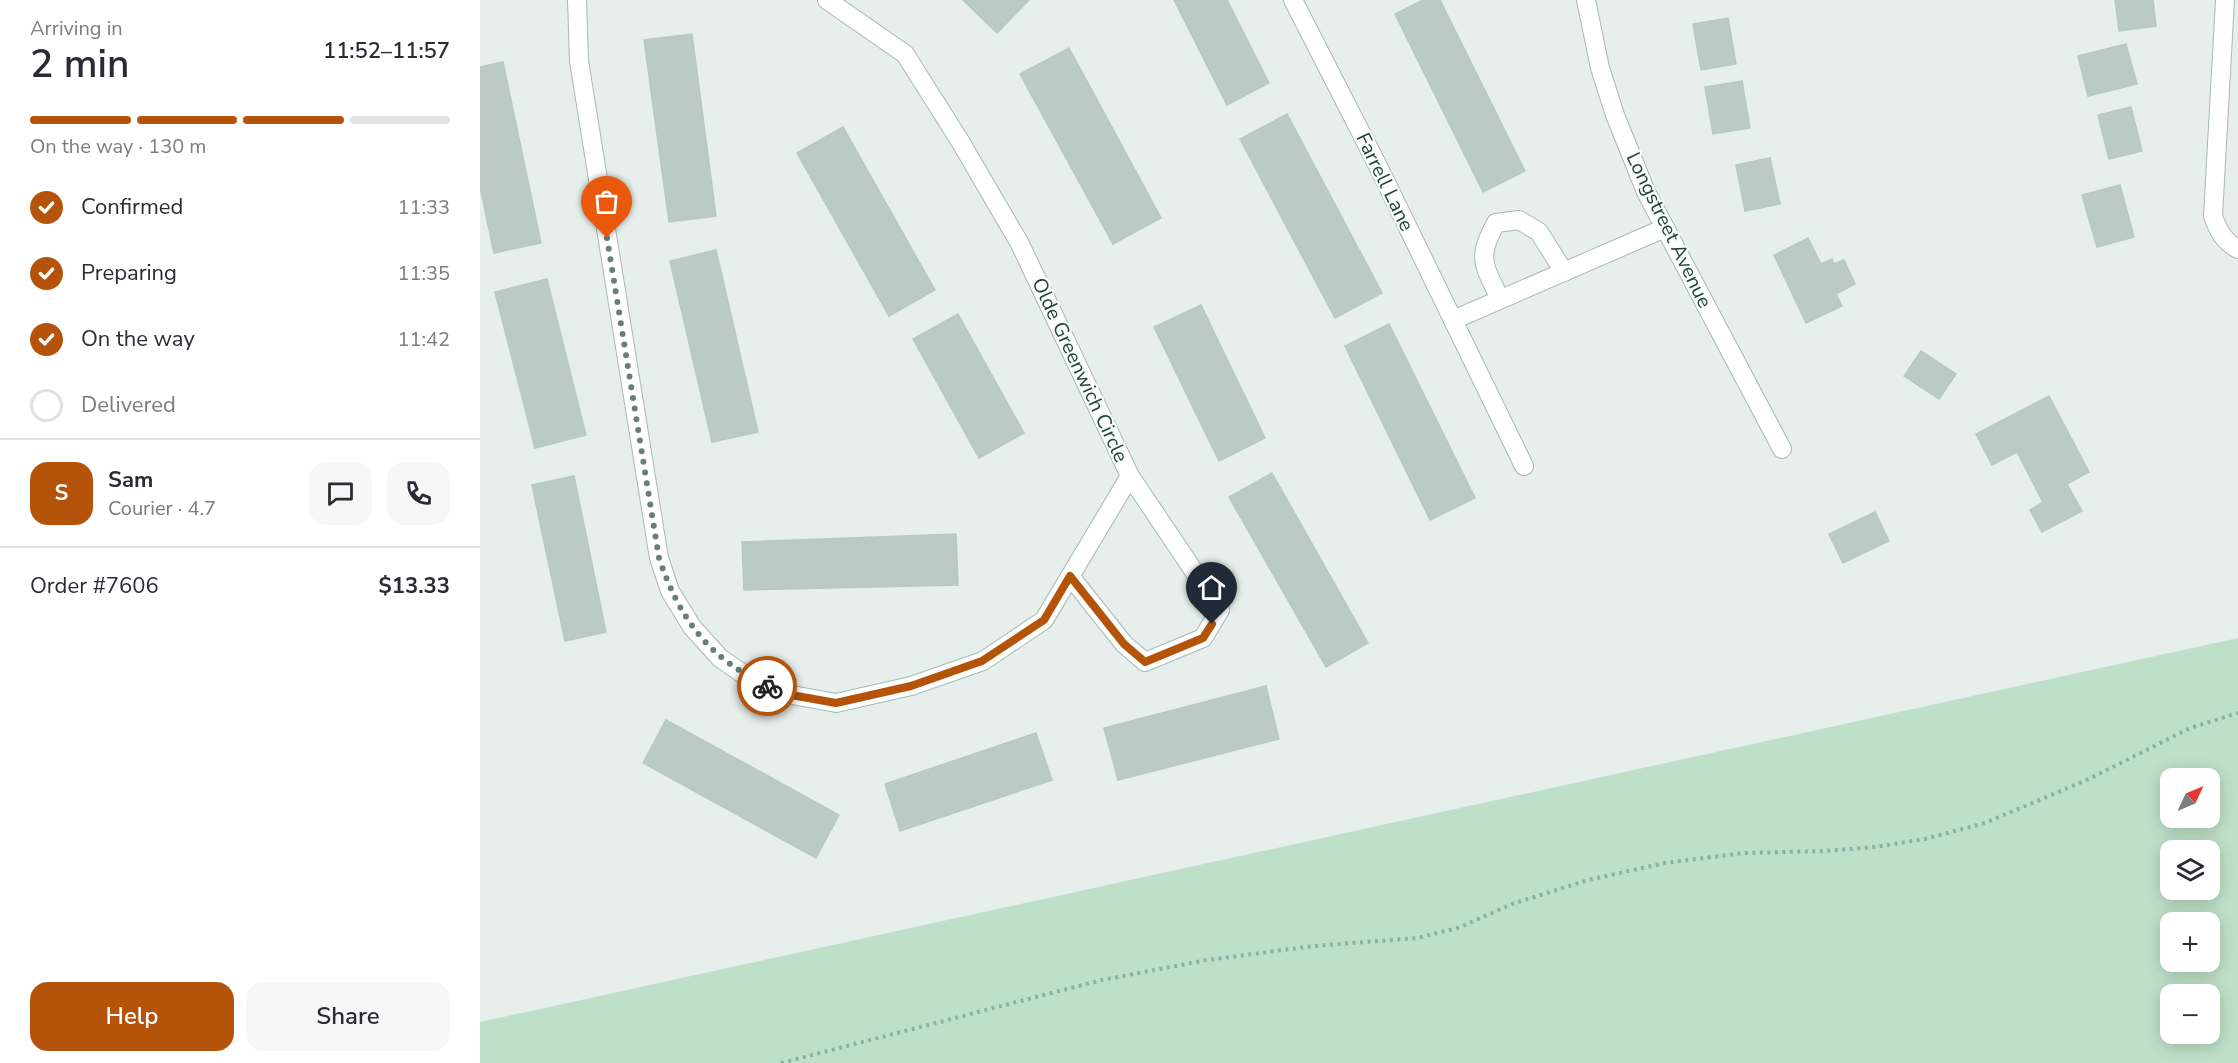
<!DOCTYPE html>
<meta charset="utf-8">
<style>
body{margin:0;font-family:"Nunito Sans",sans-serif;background:#f7f7f7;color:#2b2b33;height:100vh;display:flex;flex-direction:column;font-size:22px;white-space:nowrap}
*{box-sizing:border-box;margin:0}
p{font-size:20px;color:#7c7c81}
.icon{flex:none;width:33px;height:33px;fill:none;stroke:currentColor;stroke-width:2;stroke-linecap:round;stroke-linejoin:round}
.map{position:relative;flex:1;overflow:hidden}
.panel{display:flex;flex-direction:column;background:#fff;width:480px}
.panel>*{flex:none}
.needle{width:39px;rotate:46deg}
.buttons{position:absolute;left:1680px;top:768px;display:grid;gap:12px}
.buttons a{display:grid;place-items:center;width:60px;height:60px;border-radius:12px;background:#fff;box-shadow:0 3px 15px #0003;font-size:30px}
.pin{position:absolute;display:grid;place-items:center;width:51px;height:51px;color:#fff;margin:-62px -26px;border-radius:50% 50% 50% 0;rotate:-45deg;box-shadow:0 0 6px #0007}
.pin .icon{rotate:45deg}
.courier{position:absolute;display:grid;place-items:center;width:60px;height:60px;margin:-30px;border:4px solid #b45309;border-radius:50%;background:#fff;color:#222;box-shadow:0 2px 8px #0007}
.head em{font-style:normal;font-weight:600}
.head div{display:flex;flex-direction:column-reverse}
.head{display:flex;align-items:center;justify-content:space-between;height:102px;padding:0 30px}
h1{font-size:39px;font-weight:600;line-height:45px}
.bar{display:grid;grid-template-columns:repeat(4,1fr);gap:9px 6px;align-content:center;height:72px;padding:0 30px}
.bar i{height:8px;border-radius:4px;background:#e1e1e2}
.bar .selected{background:#b45309}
.bar p{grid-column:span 4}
.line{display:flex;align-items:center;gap:15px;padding:0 30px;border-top:2px solid #e1e1e2}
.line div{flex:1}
.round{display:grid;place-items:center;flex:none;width:63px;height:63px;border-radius:18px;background:#f7f7f7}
ol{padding:0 30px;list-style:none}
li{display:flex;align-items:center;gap:18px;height:66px}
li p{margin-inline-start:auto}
li .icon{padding:6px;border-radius:50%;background:#b45309;color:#fff;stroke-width:4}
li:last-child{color:#7c7c81}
li i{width:33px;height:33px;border:3px solid #e1e1e2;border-radius:50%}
.action{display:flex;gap:12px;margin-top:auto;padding:12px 30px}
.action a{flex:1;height:69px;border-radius:18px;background:#b45309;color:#fff;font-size:24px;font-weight:600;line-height:69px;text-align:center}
.action a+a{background:#f7f7f7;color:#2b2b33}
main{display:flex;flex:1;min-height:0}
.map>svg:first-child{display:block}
</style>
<main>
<section class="panel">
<div class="head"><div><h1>2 min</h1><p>Arriving in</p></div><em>11:52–11:57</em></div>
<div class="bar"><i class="selected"></i><i class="selected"></i><i class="selected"></i><i></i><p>On the way · 130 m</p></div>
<ol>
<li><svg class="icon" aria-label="check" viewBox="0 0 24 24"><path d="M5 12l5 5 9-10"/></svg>Confirmed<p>11:33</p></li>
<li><svg class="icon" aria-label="check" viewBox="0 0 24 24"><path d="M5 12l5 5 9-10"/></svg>Preparing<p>11:35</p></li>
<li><svg class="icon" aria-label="check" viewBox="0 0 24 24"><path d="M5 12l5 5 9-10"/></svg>On the way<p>11:42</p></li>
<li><i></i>Delivered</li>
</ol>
<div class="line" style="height:108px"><b class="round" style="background:#b45309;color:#fff">S</b><div><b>Sam</b><p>Courier · 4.7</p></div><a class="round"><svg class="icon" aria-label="chat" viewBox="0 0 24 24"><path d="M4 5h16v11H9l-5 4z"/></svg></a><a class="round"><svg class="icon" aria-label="phone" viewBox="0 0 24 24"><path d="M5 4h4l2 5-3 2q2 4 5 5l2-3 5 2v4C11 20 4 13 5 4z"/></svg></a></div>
<div class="line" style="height:78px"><div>Order #7606</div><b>$13.33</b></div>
<div class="action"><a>Help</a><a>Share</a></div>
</section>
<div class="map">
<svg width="1758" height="1063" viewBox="0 0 1758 1063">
<rect width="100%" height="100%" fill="#e6efeb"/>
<path fill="#bfe0c8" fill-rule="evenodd" d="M1758 638V1063H0V1022ZM1690 778H1730V818H1690ZM1690 850H1730V890H1690ZM1690 922H1730V962H1690ZM1690 994H1730V1034H1690Z"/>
<g fill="#bbcac4" stroke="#b8c9c2" stroke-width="1.5">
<polygon points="483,0 549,0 517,33"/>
<polygon points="694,0 747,0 789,83 747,105"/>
<polygon points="943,0 960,0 1045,171 1003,192 915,14"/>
<polygon points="1635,0 1673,0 1676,26 1639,31"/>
<polygon points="1248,18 1256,64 1221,70 1213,24"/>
<polygon points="212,34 236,216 189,222 164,40"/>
<polygon points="1646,44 1657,84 1608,96 1598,56"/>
<polygon points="589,48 681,218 633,244 540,74"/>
<polygon points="23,62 61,243 14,253 0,187 0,67"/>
<polygon points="1262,81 1270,128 1233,134 1225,87"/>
<polygon points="1651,107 1662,151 1629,159 1618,115"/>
<polygon points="807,114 902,293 855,318 760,139"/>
<polygon points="363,127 455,290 409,316 317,153"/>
<polygon points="1290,158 1300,204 1265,211 1256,165"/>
<polygon points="1640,185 1654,237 1617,247 1602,195"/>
<polygon points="1328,238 1341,264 1352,259 1354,264 1364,260 1375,284 1356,294 1362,306 1326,323 1294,255"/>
<polygon points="236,250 278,432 232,442 190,261"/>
<polygon points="67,279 106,435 55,448 15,292"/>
<polygon points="721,305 785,438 739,461 674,327"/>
<polygon points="478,314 544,433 499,458 433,339"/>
<polygon points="909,324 995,498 950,520 865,346"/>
<polygon points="1441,351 1476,374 1459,399 1424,376"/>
<polygon points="1569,396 1609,472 1587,484 1602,511 1562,532 1550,510 1563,502 1537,452 1512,465 1496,434"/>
<polygon points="792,473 888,643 846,667 749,497"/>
<polygon points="94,476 126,632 85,641 52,485"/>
<polygon points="1395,512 1409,541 1363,563 1349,534"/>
<polygon points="476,534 478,585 264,590 262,542"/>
<polygon points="786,686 799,739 638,780 624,728"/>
<polygon points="186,720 359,815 336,858 163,763"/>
<polygon points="556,733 572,780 420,831 405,784"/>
</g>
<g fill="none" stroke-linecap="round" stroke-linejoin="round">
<defs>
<g id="minor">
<polyline points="97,0 99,61 179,558 190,591 212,627 240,658 263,674 301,693 356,703 431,686 503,661 564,620 650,476 540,244 480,141 425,54 347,0"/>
<polyline points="813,0 898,166 1044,466"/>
<polyline points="1106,0 1120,68 1135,115 1166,192 1302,449"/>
<path d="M1745 0 1733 216C1738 230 1744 242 1758 249"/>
<path d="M1020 299C1004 265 996 258 1016 223L1039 220 1059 232 1084 272"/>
<polyline points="973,320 1185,228"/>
<polyline points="590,576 644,644 665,662 723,638 740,610 650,476"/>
</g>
</defs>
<use href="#minor" stroke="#a8b8b2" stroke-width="20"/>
<polyline stroke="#86b3a5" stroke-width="4" stroke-dasharray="3 4.5" stroke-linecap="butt" points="301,1063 622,980 727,960 834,946 937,938 978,928 1032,904 1108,880 1185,863 1264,853 1345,851 1395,847 1445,839 1505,823 1609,779 1710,728 1758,713"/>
<use href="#minor" stroke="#fff" stroke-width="18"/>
</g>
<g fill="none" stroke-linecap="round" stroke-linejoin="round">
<path stroke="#687f78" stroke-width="6" stroke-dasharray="0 10.8" d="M127 238 179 558C200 620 228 657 287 686"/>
<polyline stroke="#b45309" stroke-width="8" points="287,686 300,693 356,703 431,686 502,661 564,620 590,576 644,644 665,662 723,638 732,624"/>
</g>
<g text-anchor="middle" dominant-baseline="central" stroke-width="4.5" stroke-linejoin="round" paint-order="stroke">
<g font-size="20" fill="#24423a" stroke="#f7fbf9">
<text transform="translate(905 182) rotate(64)">Farrell Lane</text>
<text transform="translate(1189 230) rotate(64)">Longstreet Avenue</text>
<text transform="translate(600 370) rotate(65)">Olde Greenwich Circle</text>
</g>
</g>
</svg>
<div class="buttons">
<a><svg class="needle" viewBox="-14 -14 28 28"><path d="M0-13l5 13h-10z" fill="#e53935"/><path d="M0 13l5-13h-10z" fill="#7c7c81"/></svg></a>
<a><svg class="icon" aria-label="layers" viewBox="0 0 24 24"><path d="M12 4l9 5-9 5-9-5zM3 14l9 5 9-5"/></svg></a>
<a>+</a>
<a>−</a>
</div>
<div class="pin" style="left:127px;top:238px;background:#ea580c"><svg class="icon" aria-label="bag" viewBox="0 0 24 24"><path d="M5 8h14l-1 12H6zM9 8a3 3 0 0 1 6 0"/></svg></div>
<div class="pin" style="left:732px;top:624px;background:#1f2937"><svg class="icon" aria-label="home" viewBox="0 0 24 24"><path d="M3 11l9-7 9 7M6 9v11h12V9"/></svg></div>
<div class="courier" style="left:287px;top:686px"><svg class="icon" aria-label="bike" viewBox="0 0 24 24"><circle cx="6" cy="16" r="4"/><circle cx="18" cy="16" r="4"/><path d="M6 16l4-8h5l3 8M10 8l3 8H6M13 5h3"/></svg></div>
</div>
</main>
